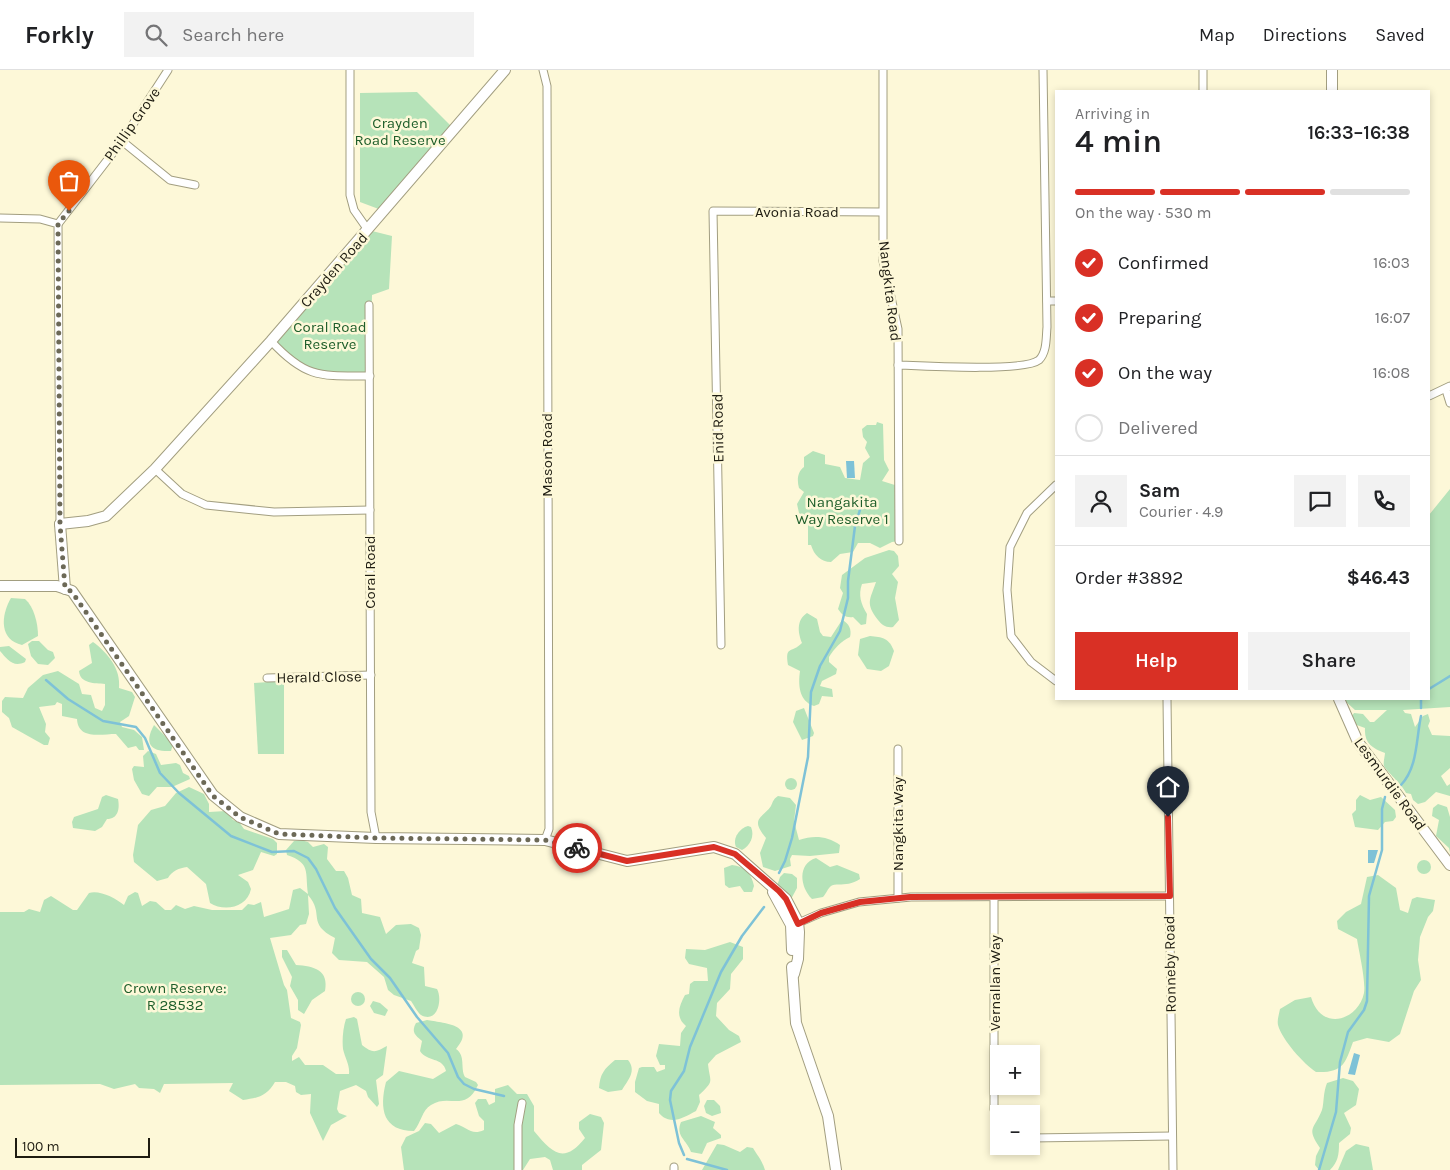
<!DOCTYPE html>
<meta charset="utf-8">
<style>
body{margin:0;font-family:Karla,sans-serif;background:#f2f2f2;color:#202124;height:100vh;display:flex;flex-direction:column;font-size:19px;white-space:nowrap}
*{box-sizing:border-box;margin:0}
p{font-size:16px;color:#757577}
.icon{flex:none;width:28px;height:28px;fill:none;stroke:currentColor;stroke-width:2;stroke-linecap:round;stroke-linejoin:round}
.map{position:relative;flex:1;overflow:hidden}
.sheet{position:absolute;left:1055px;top:20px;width:375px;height:610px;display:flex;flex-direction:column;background:#fff;border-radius:0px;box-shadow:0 2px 8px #0003}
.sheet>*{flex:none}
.controls{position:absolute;left:990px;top:975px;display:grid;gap:10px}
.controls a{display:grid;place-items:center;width:50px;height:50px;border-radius:0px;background:#fff;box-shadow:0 2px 8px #0003;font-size:25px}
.scale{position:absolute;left:15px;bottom:12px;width:135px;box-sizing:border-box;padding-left:5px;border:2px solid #1e1c11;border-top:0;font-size:14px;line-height:18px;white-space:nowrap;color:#1e1c11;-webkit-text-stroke:4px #fdf8d8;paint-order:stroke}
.pin{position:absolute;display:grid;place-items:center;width:42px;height:42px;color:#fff;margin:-51px -21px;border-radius:50% 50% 50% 0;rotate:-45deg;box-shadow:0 0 5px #0007}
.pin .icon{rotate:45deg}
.courier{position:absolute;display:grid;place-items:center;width:50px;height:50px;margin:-25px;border:4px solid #d93025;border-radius:50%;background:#fff;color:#222;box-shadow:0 1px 6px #0007}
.summary em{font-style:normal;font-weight:600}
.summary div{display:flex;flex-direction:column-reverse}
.summary{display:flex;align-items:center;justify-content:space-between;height:85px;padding:0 20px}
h1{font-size:32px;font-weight:600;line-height:38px}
.bar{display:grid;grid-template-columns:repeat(4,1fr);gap:8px 5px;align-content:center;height:60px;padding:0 20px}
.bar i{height:6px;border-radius:4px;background:#e0e0e0}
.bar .active{background:#d93025}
.bar p{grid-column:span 4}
.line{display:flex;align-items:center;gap:12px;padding:0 20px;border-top:1px solid #e0e0e0}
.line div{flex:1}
.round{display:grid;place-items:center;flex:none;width:52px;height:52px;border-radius:0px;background:#f2f2f2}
ol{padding:0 20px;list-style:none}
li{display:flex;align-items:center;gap:15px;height:55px}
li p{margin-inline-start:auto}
li .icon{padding:5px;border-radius:50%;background:#d93025;color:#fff;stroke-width:4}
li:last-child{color:#757577}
li i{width:28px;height:28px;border:2px solid #e0e0e0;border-radius:50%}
.primary-button{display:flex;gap:10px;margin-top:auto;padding:10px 20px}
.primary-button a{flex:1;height:58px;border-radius:0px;background:#d93025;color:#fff;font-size:20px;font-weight:600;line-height:58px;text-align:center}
.primary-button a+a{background:#f2f2f2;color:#202124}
header{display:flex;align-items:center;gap:30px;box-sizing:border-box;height:70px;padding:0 25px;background:#fff;border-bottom:1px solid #e0e0e0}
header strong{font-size:24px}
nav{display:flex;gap:28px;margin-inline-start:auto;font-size:18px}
.search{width:350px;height:45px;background:#f2f2f2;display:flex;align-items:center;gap:12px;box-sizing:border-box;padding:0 18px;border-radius:0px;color:#757577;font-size:19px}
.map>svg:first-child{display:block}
</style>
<header>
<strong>Forkly</strong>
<div class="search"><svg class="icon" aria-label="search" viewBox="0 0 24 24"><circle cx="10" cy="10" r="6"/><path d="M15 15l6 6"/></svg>Search here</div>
<nav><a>Map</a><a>Directions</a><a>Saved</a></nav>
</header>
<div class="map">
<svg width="1450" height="1100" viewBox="0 0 1450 1100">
<rect width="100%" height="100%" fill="#fdf8d8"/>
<g fill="#b6e3b9">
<polygon points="417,22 453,58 384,141 360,132 360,23"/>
<polygon points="368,160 392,166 389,219 372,225 370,306 306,301 271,271"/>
<path d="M877 352 883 354 884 390 889 400 882 411 898 416 899 471 892 472 880 478 870 473H858L853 482 840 484 831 492C821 492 814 485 811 475H808V450L799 443 797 434 804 422 799 418C797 411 797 402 804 397V387L813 381 825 385V394L840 397 845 408 860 410 863 393 870 387 865 378 867 372 863 367 862 359 867 355H876Z"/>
<path d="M1450 419V637L1403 640 1405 643 1411 644 1415 657 1423 646 1428 644 1430 651 1428 656 1432 665 1450 666V698L1441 706 1447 716 1450 714V726L1436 722 1425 732 1418 734 1413 730 1411 724 1406 723C1402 714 1386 701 1384 696 1383 692 1385 686 1385 683 1372 678 1364 673 1365 658L1354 654 1352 646 1354 643 1363 644 1370 652H1374L1387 640H1355L1343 629H1429V445Z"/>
<path d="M889 480 894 481 898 486 899 496 892 504 898 512 895 528 899 550 893 557C886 558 882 555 878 550 865 533 870 530 876 512L862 514C858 525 861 534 867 544L866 554 861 555 853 547C846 548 842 545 838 539L843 523 840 518 842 505 865 488Z"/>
<path d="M11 528 25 529C34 537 38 553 38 566L22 575C0 570 0 547 11 528Z"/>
<path d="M807 543 817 549 820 562 823 566 831 567 842 550C849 553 852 560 850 567 841 571 834 579 829 587V592L837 599 836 604 822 611 820 616 832 619 833 627 822 626 819 634 814 636C799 631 798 615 800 601L788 595C785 575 791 584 802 573 798 563 796 550 807 543Z"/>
<path d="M870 566C882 567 889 568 894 581L889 596 881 601 867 599 858 585 860 569Z"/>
<polygon points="32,571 39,571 48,580 53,582 55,588 48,595 38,594 31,586 28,574"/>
<path d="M93 572C108 583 121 599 119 618L132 622 135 627 129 646 120 652 122 657 134 660 142 667 144 680H139L136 676 128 678 116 664C101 664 78 670 77 649L62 646V634L57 632 55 635 39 637 46 654 45 662 50 668 48 675H44L12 657 9 648 2 642V631L5 627 23 628 28 618 43 605 58 601 79 614 82 624 91 625 95 638 102 641 105 635V614C95 613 80 614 79 601L92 593 89 575Z"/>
<path d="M9 576 26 589 25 592C13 598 7 589 0 581V577Z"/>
<polygon points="284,611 284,684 258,684 254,613"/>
<polygon points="804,638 814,663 813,666 802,670 793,652 796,641"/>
<path d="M154 655 173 674 171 681C152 682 143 675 154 655Z"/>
<polygon points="148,681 156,684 161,695 176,693 180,695 183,703 189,706 190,709 172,717 157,717 149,726 142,724 134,710 132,699 134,696 144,697 143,686"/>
<circle cx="791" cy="714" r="6"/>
<path d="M189 717 204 724 209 734V742L226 741 233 750 239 752 244 759 273 769 277 773V784L274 786 261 782 253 800 238 805 248 812 251 819C247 838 224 842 210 833L206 814 187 797C179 798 172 801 168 808L157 811 134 792 133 785 138 755 151 740 165 736 176 723Z"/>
<path d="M106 725 118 729C120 739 118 749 107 749L102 757 95 761 73 758 72 752 74 747 98 739 102 727Z"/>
<polygon points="1360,725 1370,730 1381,727 1395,740 1396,747 1393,751 1385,752 1378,760 1355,757 1352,744 1356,740 1356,730"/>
<path d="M778 726 790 728 796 735 794 751 799 770C814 765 827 766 840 775L839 783 810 786 792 785 790 789 791 796 775 801 763 797 760 783 766 768C749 748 763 748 771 736 773 732 773 729 778 726Z"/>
<polygon points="1438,734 1447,737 1450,747 1450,783 1449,778 1436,766 1439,750 1432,746 1433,738"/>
<path d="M748 756 751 757C755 766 750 776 742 780L736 777C732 768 740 758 748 756Z"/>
<path d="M301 770 308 772 313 777 324 774 328 777 327 789 336 801H344L348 808 352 825 361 829 362 843 380 847 386 864 396 855 411 854 419 858 421 865 419 879 416 881 412 893 424 897 425 916 437 919C443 930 437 954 421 945 417 942 414 935 411 931L394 925 388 920 384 907 367 892 339 890 332 883 335 868C306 853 325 844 308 825L309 844 306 854 300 855 291 865 270 868 284 915 287 920 291 948 300 952 301 955 297 978 292 986V991L299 987 305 995H323L336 1004H349C350 995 345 988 343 979 342 970 343 958 346 949L354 947 357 949 362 975C373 984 376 982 387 976L383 1005 376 1010 379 1034 377 1037 368 1027 366 1021 356 1015 340 1021 337 1039 339 1043 347 1046 331 1055 323 1071 310 1043 311 1024 301 1025 296 1022 295 1016 286 1012H275C267 1026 258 1028 243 1030L229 1021 233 1013 164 1014 160 1023 154 1019 139 1018 135 1014 114 1019 100 1014 0 1015V842H24L29 839 40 842 44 830 51 826 73 840H77L89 823C100 820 115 828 124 835L128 826 135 822 138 823 142 836 150 831 156 832 165 840H171L176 835 185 839 194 836 212 840H242L248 834 254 835 261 832 264 847 289 839 293 820 300 818 308 824C305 802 311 793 287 785L286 780 294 771Z"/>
<path d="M816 788 830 797 837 795 859 804 860 809C847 818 835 812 831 816 828 818 826 824 823 827L812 829C800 817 797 794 816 788Z"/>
<circle cx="1424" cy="797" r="7"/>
<path d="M732 795C744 796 752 804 754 816L752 822H744L740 816 729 818 725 815 724 798Z"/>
<polygon points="784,803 792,804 797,808 797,818 790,831 777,816 780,807"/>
<path d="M1378 805 1396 818 1400 840 1408 843 1412 829 1417 827 1435 830 1433 841 1428 847 1420 867 1418 890 1421 910 1414 921 1400 964 1389 972 1367 968 1353 972C1345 994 1343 1003 1316 1002 1304 994 1282 970 1278 955 1277 950 1279 944 1280 939L1295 930 1311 927C1321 962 1358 951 1364 923 1366 911 1359 882 1357 869L1338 859 1337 851 1346 842 1361 834 1367 807Z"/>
<path d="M730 872 743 877V889L731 904 730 919 717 933 716 946 729 960 739 966 741 972 716 985 708 994C710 1013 715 1010 699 1025L700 1032 696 1041C683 1048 670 1056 659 1043V1034L647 1031 635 1022V1012L639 998 642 997H654L657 1002 665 999V995H660L656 986 659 974 680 976 681 963 686 956C675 947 679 936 685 925L689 924 690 914 694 911H708L707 898 689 894 685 888 686 879 705 880Z"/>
<path d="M282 880H287L296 895C314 896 329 900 325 921L312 930 304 944 298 940V930L290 916 292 907 282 887Z"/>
<circle cx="358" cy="929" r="7"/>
<polygon points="373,931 380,933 388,940 385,946 374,943 370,936"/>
<path d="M427 950C442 953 478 954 456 979 466 986 460 998 465 1007L476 1012 478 1015C465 1043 449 1023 431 1035 422 1040 421 1053 414 1061 383 1061 379 1039 386 1012L399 1001 433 1009 446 1001C443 987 427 992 420 981L422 971C415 965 411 962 416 953Z"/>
<path d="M615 990H628C637 1001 628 1010 622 1020L608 1022 599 1018C600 1004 604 999 615 990Z"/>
<path d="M1343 1008 1353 1011 1359 1019 1356 1035 1344 1043 1351 1058 1350 1064 1339 1073C1339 1085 1338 1092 1330 1100H1319L1315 1095 1316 1086 1320 1078C1306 1057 1314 1060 1322 1040 1324 1033 1323 1023 1327 1013Z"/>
<path d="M508 1015 517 1024H527L534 1036V1061C553 1084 564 1094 585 1068L579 1059V1052L590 1044 601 1047 604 1053 601 1080 582 1095V1100H553L550 1090 545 1087 530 1089 523 1100H404L401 1077 406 1067 419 1061 425 1053 431 1054 439 1063 456 1054C467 1057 471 1066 484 1060V1051L479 1046 475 1033 478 1029H486L489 1035 495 1032V1019Z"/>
<polygon points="707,1030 714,1030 720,1036 721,1043 712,1046 706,1043 704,1036"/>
<path d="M701 1046 715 1052 713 1058 721 1065V1068L707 1073 702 1084 691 1082C687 1070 675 1066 681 1052Z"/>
<path d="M717 1074 724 1075 740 1082 747 1077 753 1078C757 1085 762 1090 765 1100H702Z"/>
<polygon points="1356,1074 1369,1077 1373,1100 1338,1100 1346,1081"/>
</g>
<g fill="#7ec2d7">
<polygon points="846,391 854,391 855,408 847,408"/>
<polygon points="1368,780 1378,780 1374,793 1368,793"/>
<polygon points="1354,983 1360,985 1355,1005 1348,1004"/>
</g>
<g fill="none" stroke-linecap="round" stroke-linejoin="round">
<g stroke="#7ec2d7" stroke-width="2.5">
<polyline points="46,610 68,629 103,651 136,657 145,668 160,703 179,723 231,766 272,782 294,781 308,788 316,799 335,838 371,889 390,908 417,947 448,983 458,1007 464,1014 474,1019 504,1026"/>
<polyline points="1429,619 1450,606"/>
<polyline points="1421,638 1421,629"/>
<path d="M1401 715C1418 697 1416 669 1421 646"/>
<polyline points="779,803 785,791 792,768 808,687 811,622 820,596 840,561 848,528 848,511 855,456 863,430"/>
<polyline points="684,1085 679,1073 670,1030 671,1021 684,1001 690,977 721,902 742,866 764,837"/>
<polyline points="687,1089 727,1100"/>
<polyline points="1319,1100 1336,1042 1340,992 1348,962 1364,940 1367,931 1369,826 1382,780 1382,739 1385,727"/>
</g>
<defs>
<g id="street">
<polyline points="350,0 350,125 354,140 368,160"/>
<polyline points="543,0 547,16 549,759 545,770"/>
<polyline points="883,0 883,191 898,259 899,471"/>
<polyline points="1203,21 1203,0"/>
<polyline points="122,71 170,110 195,115"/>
<polyline points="0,148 40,149 58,154 60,454"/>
<polyline points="58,154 122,71 168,0"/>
<polyline points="1047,231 1056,231"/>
<polyline points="369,235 371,742 376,768"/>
<path d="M271 271C306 309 321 306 370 306"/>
<path d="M898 295C922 296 1024 302 1039 290 1047 282 1046 268 1047 257L1043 0"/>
<polyline points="1446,320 1450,333"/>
<polyline points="1429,326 1450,316"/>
<polyline points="155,399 182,424 206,435 274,442 370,440"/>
<polyline points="1056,415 1027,443 1010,477 1007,520 1011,566 1031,592 1056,611"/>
<polyline points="721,575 713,141 882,142"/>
<polyline points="267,608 371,605"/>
<polyline points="1167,629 1173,1100"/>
<polyline points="898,679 898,828"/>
<polyline points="994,827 994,1039 999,1058"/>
<polyline points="796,854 821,843 859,832 911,827 1169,826"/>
<polyline points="1031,1068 1172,1066"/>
<polyline points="518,1100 518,1055 522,1033"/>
<polyline points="674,1100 674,1097"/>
</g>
<g id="secondary">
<polyline points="1332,0 1332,21"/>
<polyline points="60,454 88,451 106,446 155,399 271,271 505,0"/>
<polyline points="60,454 65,519"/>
<polyline points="0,516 57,516 72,521 213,725 240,747 279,764 376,768 545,770 627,791 714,777 735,784 786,829 798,852 799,862 798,889 794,904"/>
<polyline points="1339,629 1358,672 1450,795"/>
<polyline points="773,822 791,855 792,880"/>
<polyline points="792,897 796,953 828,1046 836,1100"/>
</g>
</defs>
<use href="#street" stroke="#a29e80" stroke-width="9"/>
<use href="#secondary" stroke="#a29e80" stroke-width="12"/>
<use href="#street" stroke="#fff" stroke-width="7"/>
<use href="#secondary" stroke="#fff" stroke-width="10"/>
</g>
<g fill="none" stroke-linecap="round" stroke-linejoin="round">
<polyline stroke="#6c6957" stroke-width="5" stroke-dasharray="0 9" points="69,141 58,154 60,454 65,518 72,522 213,726 240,747 279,764 376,768 545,770 577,778"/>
<polyline stroke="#d93025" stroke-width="6" points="577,778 627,791 714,777 735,784 779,821 786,829 798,854 821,843 860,832 910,827 1170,826 1168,747"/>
</g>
<g text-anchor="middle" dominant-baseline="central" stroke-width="5" stroke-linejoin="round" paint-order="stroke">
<g font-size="15" fill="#1e5e2a" stroke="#fdf8d8">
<text x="400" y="53">Crayden<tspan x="400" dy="17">Road Reserve</tspan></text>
<text x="330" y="257">Coral Road<tspan x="330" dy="17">Reserve</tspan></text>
<text x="842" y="432">Nangakita<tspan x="842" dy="17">Way Reserve 1</tspan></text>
<text x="175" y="918">Crown Reserve:<tspan x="175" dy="17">R 28532</tspan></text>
</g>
<g font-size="15" fill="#1e1c11" stroke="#fdf8d8">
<text transform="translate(132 54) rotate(-55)">Phillip Grove</text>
<text x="797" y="142">Avonia Road</text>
<text transform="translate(334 200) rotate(-49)">Crayden Road</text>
<text transform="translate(890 221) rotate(83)">Nangkita Road</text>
<text transform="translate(718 358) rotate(-91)">Enid Road</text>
<text transform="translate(547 385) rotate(-90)">Mason Road</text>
<text transform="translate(370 502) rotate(-90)">Coral Road</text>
<text transform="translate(319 607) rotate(-1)">Herald Close</text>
<text transform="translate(1390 714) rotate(54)">Lesmurdie Road</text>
<text transform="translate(898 754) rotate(-90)">Nangkita Way</text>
<text transform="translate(1170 894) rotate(-91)">Ronneby Road</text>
<text transform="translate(995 913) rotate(-90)">Vernallan Way</text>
</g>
</g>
</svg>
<div class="controls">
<a>+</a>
<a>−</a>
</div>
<div class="scale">100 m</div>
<div class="pin" style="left:69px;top:141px;background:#ea580c"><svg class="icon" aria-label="bag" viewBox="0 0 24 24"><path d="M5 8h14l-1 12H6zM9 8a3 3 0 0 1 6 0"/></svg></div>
<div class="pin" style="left:1168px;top:747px;background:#1f2937"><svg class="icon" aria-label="home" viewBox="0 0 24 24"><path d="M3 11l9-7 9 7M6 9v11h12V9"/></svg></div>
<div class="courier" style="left:577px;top:778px"><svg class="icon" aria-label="bike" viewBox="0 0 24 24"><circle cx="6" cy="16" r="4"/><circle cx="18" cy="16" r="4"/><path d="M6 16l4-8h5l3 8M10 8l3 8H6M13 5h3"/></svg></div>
<section class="sheet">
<div class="summary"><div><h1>4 min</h1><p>Arriving in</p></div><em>16:33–16:38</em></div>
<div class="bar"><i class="active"></i><i class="active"></i><i class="active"></i><i></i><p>On the way · 530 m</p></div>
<ol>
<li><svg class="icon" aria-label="check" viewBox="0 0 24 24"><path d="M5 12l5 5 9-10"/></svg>Confirmed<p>16:03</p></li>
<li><svg class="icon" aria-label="check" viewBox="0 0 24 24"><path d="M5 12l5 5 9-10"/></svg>Preparing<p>16:07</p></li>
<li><svg class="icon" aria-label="check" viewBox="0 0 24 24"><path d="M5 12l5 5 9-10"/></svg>On the way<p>16:08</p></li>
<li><i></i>Delivered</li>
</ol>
<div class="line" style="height:90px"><a class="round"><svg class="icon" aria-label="person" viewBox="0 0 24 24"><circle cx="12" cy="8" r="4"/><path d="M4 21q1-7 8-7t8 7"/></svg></a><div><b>Sam</b><p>Courier · 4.9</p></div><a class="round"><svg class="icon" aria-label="chat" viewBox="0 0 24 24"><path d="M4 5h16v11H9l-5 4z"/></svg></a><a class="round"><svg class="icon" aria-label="phone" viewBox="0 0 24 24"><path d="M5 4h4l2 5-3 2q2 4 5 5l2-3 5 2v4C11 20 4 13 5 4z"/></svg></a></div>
<div class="line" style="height:65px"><div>Order #3892</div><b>$46.43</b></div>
<div class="primary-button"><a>Help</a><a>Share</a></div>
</section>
</div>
